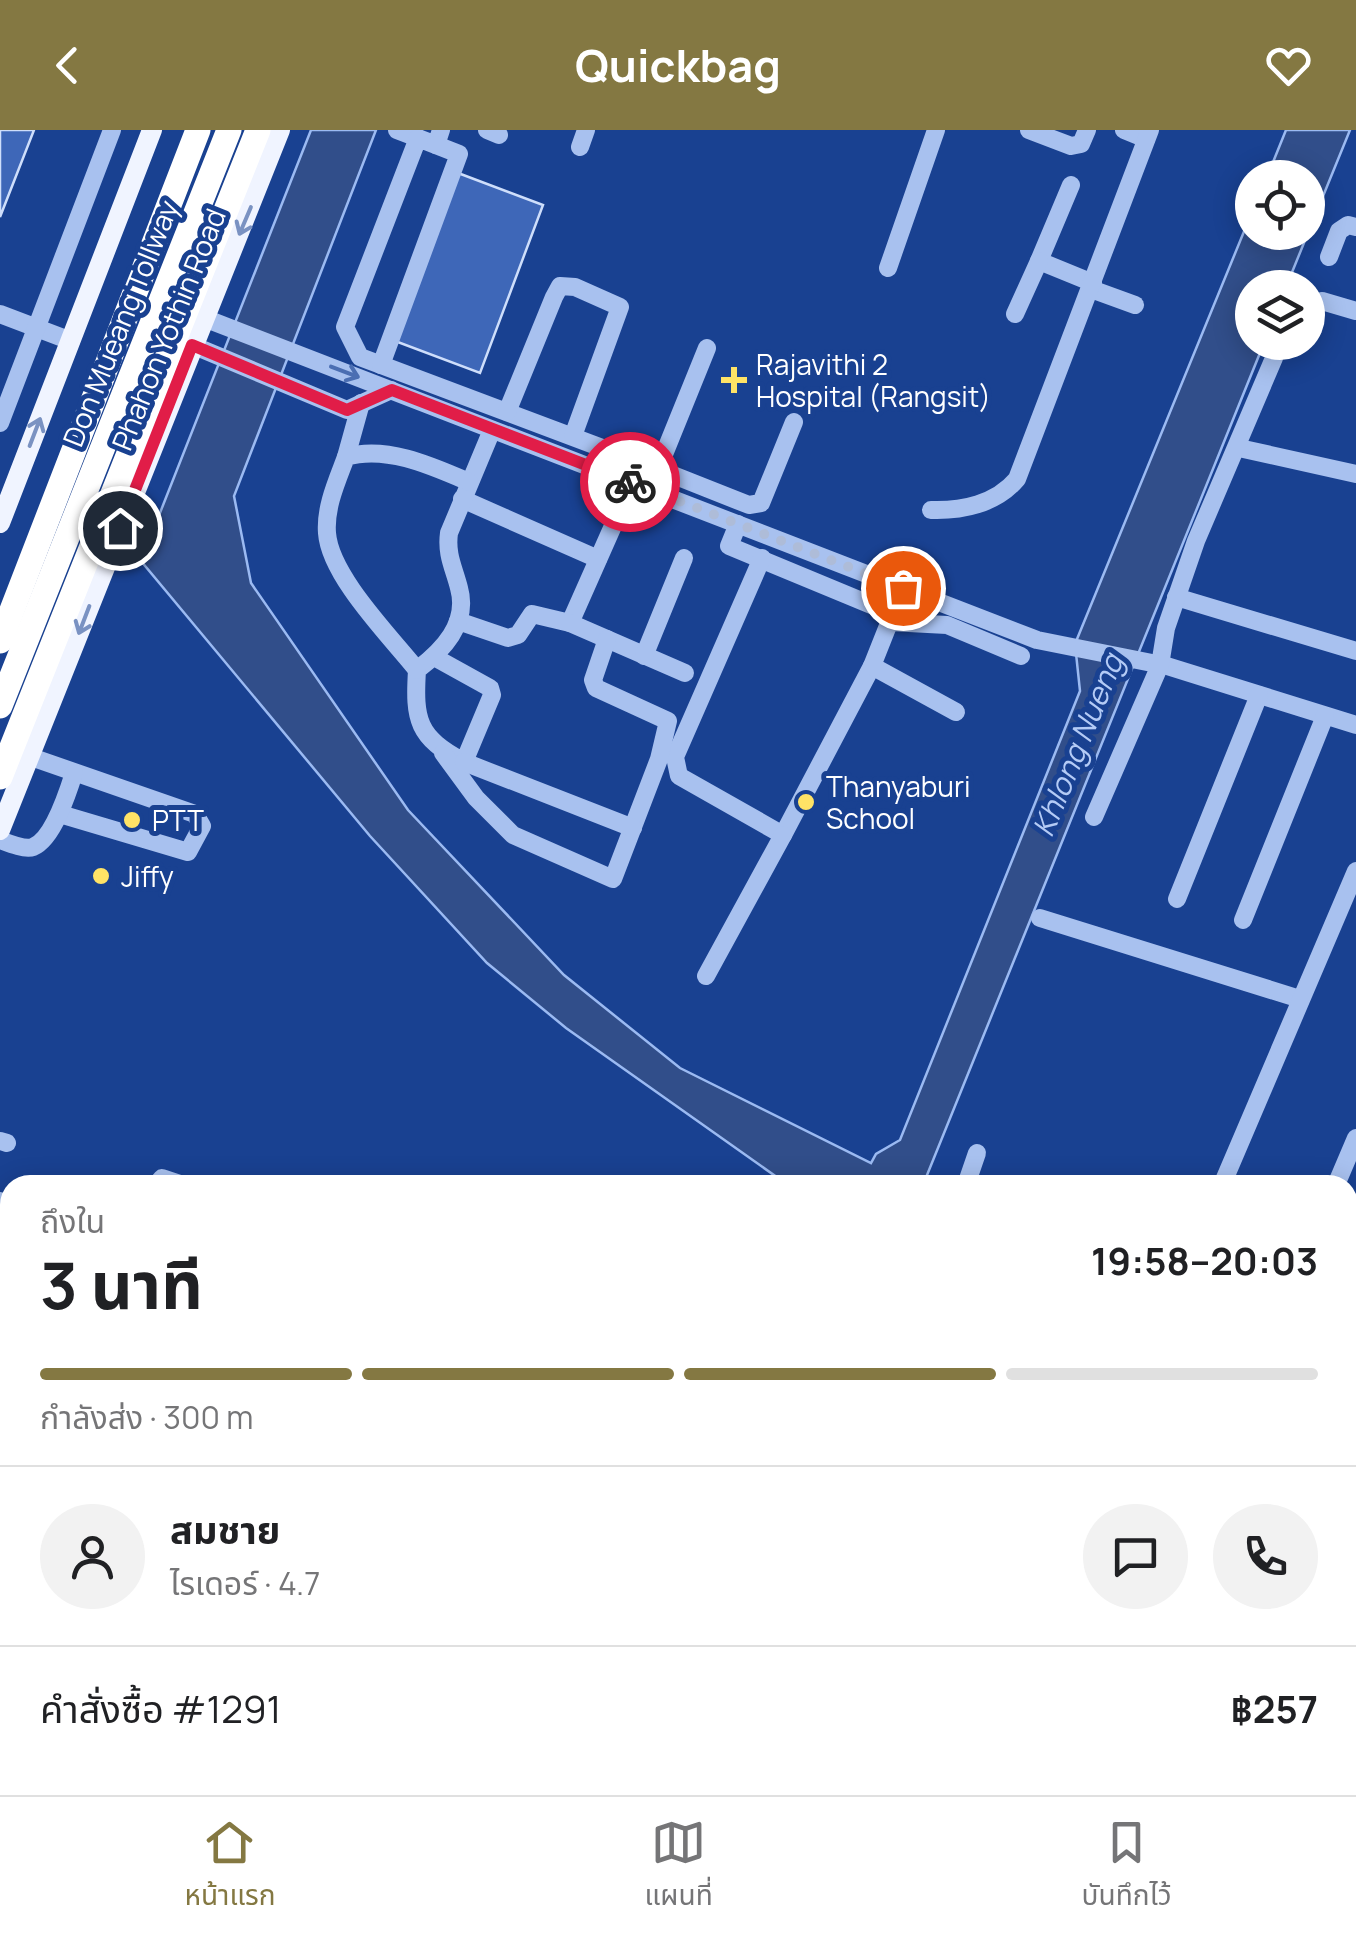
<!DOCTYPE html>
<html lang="th">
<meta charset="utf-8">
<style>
body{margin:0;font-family:Manrope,"Noto Sans Thai",sans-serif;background:#f2f2f2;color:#202124;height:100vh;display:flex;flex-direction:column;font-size:38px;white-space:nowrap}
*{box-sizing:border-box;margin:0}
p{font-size:32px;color:#757577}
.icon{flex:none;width:55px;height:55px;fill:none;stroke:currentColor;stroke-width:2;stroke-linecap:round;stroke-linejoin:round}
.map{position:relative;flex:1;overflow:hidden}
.details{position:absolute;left:0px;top:1045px;width:1358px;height:620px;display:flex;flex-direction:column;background:#fff;border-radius:30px 30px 0 0;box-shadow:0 5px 25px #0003}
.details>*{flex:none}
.tools{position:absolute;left:1235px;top:30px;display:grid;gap:20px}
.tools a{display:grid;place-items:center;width:90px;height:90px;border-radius:50%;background:#fff;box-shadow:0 5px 25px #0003;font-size:50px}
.pin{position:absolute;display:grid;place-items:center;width:85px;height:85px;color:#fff;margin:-42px;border:5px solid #fff;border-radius:50%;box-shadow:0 2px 10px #0007}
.courier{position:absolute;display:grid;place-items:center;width:100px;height:100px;margin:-50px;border:8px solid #e11d48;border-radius:50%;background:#fff;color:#222;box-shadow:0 2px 12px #0007}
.summary em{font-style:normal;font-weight:700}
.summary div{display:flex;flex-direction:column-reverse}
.summary{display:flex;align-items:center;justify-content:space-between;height:170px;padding:0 40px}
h1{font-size:65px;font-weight:700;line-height:75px}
.bar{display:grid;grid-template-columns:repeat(4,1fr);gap:15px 10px;align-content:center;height:120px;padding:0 40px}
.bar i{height:12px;border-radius:8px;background:#e0e0e0}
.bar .selected{background:#847842}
.bar p{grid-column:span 4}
.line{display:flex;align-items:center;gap:25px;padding:0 40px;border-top:2px solid #e0e0e0}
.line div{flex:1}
.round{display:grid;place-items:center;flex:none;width:105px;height:105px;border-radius:52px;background:#f2f2f2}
header{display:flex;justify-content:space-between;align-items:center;height:130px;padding:0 40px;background:#847842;color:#fff;font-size:45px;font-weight:700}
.tabs{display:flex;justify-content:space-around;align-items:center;height:140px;border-top:2px solid #e0e0e0;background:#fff;font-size:28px;color:#757577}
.tabs a{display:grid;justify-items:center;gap:5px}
.tabs .selected{color:#847842}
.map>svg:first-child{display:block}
</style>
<header><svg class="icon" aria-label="back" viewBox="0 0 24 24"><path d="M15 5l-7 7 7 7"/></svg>Quickbag<svg class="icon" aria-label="heart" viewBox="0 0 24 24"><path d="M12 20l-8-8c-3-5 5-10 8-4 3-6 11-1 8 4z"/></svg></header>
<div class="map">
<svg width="1356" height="1665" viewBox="0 0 1356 1665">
<rect width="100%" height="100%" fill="#194191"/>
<polygon fill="#314e8a" stroke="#9bbaf2" stroke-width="2.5" points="311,0 376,0 234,366 251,453 408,680 564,845 680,938 871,1033 876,1024 900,1010 1080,561 1075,514 1252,82 1252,102 1308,102 1308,48 1267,47 1286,0 1350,0 1286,157 1252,158 1252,212 1264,213 923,1055 788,1055 566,898 487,833 370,706 141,431"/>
<g fill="#3e67b8" stroke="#cedefb" stroke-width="2.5">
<polygon points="0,0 34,0 0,87"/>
<polygon points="458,43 543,75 480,243 395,211"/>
<polygon points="0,1632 10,1635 10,1655 76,1655 109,1665 0,1665"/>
<polygon points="978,1655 1085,1655 1081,1665 974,1665"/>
</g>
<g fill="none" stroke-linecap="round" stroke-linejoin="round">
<g stroke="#a8c1ef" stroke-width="18">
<polyline points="397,0 418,8"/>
<polyline points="441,0 436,15 418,8 345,197 360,227 658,339 707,218"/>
<polyline points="487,0 499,5"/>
<polyline points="1029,0 1071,16 1081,14 1087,0"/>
<polyline points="1124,0 1146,9"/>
<polyline points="580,17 586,0"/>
<polyline points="1071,55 1039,131 1093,153"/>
<polyline points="1329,127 1339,101 1348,95 1356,97"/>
<polyline points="888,138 936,0"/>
<polyline points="1091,159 1135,175"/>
<polyline points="1322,171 1356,181"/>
<polyline points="0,184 71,211"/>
<polyline points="1015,184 1039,131"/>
<polyline points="204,188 1037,510 1167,536 1356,595"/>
<polyline points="192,215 347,280 391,260"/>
<polyline points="381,235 459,24 436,15"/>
<polyline points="507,282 554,167 560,156 575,157 620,177 573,306"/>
<polyline points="0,293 112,0"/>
<polyline points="1239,318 1356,344"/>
<polyline points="346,327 361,273"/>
<polyline points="658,339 749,375 761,373 794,292"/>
<polyline points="462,369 598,429"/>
<path d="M931 380C962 381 996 374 1017 349L1150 0"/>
<polyline points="738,394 729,416 893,484"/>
<polyline points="762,428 675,627 679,646 783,705 872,536"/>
<polyline points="903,458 872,536 956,582"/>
<polyline points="1176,467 1356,521"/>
<polyline points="458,491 508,508 518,505 532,484 570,493 632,353"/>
<polyline points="890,492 947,495 1021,526"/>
<polyline points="570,493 685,543"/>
<polyline points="644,526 684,428"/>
<path d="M434 527 490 558 492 565 464 632C417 607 414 590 417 540 442 521 469 494 459 458 454 438 446 425 449 403L492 300"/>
<path d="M417 540C390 506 330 446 327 403 325 377 337 351 346 327 386 315 432 336 469 352"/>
<polyline points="443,623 476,668 513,705 613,749 659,629 668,591 596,558 593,550 607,509"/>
<polyline points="31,627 195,684 202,696 188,722 60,684"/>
<polyline points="464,632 633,698"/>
<polyline points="1094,687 1160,535 1166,498 1196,411 1274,228"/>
<path d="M0 710C8 713 25 720 33 717 53 709 68 662 74 643"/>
<polyline points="1177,769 1259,565"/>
<polyline points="1040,788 1300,869"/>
<polyline points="1243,790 1325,586"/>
<polyline points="706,846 783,705"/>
<polyline points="0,1011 7,1013"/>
<polyline points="156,1055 162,1048 183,1055"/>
<polyline points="966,1055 977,1023"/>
<polyline points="1222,1055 1356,741"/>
<polyline points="1336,1055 1356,1008"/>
<polyline points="0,1071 5,1073"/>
<polyline points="0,1119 10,1123"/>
<polyline points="0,1138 10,1141"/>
<polyline points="0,1219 10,1222"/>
<polyline points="0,1241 10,1244"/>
<polyline points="1348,1296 1356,1276"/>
<polyline points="0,1310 10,1313"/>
<polyline points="0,1331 10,1334"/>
<polyline points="0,1614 10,1615"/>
<polyline points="167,1655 168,1655"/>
<polyline points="1115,1655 1120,1665"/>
<polyline points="964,1665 969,1655"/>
<polyline points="1189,1665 1193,1655"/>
<polyline points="1344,1665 1356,1640"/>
</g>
<g stroke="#f0f4ff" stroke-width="20">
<polyline points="0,393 152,0"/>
<polyline points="0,700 280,0"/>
</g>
<g stroke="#fff" stroke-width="25">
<polyline points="0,511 198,0"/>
<polyline points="0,576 229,0"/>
<polyline points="0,647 258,0"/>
</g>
</g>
<defs><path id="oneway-shaft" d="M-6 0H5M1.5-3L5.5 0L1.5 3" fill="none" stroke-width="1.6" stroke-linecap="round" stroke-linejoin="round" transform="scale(2.5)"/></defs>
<g stroke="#7a92c2">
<use href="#oneway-shaft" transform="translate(245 91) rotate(113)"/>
<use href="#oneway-shaft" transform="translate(35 302) rotate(-69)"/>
<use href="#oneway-shaft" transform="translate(84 490) rotate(111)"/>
</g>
<use stroke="#4b6eb2" href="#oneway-shaft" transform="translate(345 242) rotate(21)"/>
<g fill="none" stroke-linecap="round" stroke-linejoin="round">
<polyline stroke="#aebcd8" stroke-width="10" stroke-dasharray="0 18" points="630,352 903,458"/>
<polyline stroke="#e11d48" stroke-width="12" points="120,398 192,215 347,280 392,260 630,352"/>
</g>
<g fill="#ffe366" stroke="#194191" stroke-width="4">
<path d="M729 235h10v10h10v10h-10v10h-10v-10h-10v-10h10z"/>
<circle cx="806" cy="672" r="10"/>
<circle cx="132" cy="690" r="10"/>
<circle cx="101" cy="746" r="10"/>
</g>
<g text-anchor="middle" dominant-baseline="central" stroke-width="10" stroke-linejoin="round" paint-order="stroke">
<g font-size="28" fill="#fff" stroke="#194191">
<text transform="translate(120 193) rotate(-68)">Don Mueang Tollway</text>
<text transform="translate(168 199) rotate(-68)">Phahon Yothin Road</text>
</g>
<g font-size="28" fill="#fff" stroke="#194191" text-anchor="start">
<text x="756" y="234">Rajavithi 2<tspan x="756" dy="32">Hospital (Rangsit)</tspan></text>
<text x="826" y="656">Thanyaburi<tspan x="826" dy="32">School</tspan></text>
<text x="152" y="690">PTT</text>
<text x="121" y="746">Jiffy</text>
</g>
<g font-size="30" font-style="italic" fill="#b4cbf6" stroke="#194191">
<text transform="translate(1077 615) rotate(-68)">Khlong Nueng</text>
</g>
</g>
</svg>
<div class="tools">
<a><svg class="icon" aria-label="locate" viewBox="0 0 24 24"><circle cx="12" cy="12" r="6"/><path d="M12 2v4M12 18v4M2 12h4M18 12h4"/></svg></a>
<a><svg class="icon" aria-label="layers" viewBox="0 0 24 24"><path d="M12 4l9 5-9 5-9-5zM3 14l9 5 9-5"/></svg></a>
</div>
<div class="pin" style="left:903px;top:458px;background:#ea580c"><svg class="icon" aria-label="bag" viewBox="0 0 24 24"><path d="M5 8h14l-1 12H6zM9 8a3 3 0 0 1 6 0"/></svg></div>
<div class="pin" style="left:120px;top:398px;background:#1f2937"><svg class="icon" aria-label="home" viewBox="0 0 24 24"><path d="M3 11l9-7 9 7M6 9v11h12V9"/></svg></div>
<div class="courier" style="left:630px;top:352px"><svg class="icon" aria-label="bike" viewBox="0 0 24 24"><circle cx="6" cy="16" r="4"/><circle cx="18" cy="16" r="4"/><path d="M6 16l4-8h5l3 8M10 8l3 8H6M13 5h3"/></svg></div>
<section class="details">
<div class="summary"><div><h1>3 นาที</h1><p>ถึงใน</p></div><em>19:58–20:03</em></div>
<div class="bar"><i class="selected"></i><i class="selected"></i><i class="selected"></i><i></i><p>กำลังส่ง · 300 m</p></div>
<div class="line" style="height:180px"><a class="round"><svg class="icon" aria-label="person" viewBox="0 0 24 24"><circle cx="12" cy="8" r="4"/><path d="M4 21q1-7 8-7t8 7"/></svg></a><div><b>สมชาย</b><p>ไรเดอร์ · 4.7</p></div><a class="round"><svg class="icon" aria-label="chat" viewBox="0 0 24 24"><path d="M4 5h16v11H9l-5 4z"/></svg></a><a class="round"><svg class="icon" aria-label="phone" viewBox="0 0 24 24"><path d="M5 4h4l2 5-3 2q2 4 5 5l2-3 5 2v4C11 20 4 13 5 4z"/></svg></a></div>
<div class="line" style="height:130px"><div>คำสั่งซื้อ #1291</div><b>฿257</b></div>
</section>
</div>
<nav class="tabs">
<a class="selected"><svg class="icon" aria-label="home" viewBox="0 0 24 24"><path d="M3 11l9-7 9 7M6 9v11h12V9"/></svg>หน้าแรก</a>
<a><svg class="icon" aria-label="map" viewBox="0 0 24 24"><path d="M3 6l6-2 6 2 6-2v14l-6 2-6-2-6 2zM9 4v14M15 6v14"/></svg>แผนที่</a>
<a><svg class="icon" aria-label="saved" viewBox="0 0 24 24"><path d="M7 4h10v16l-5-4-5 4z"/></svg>บันทึกไว้</a>
</nav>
